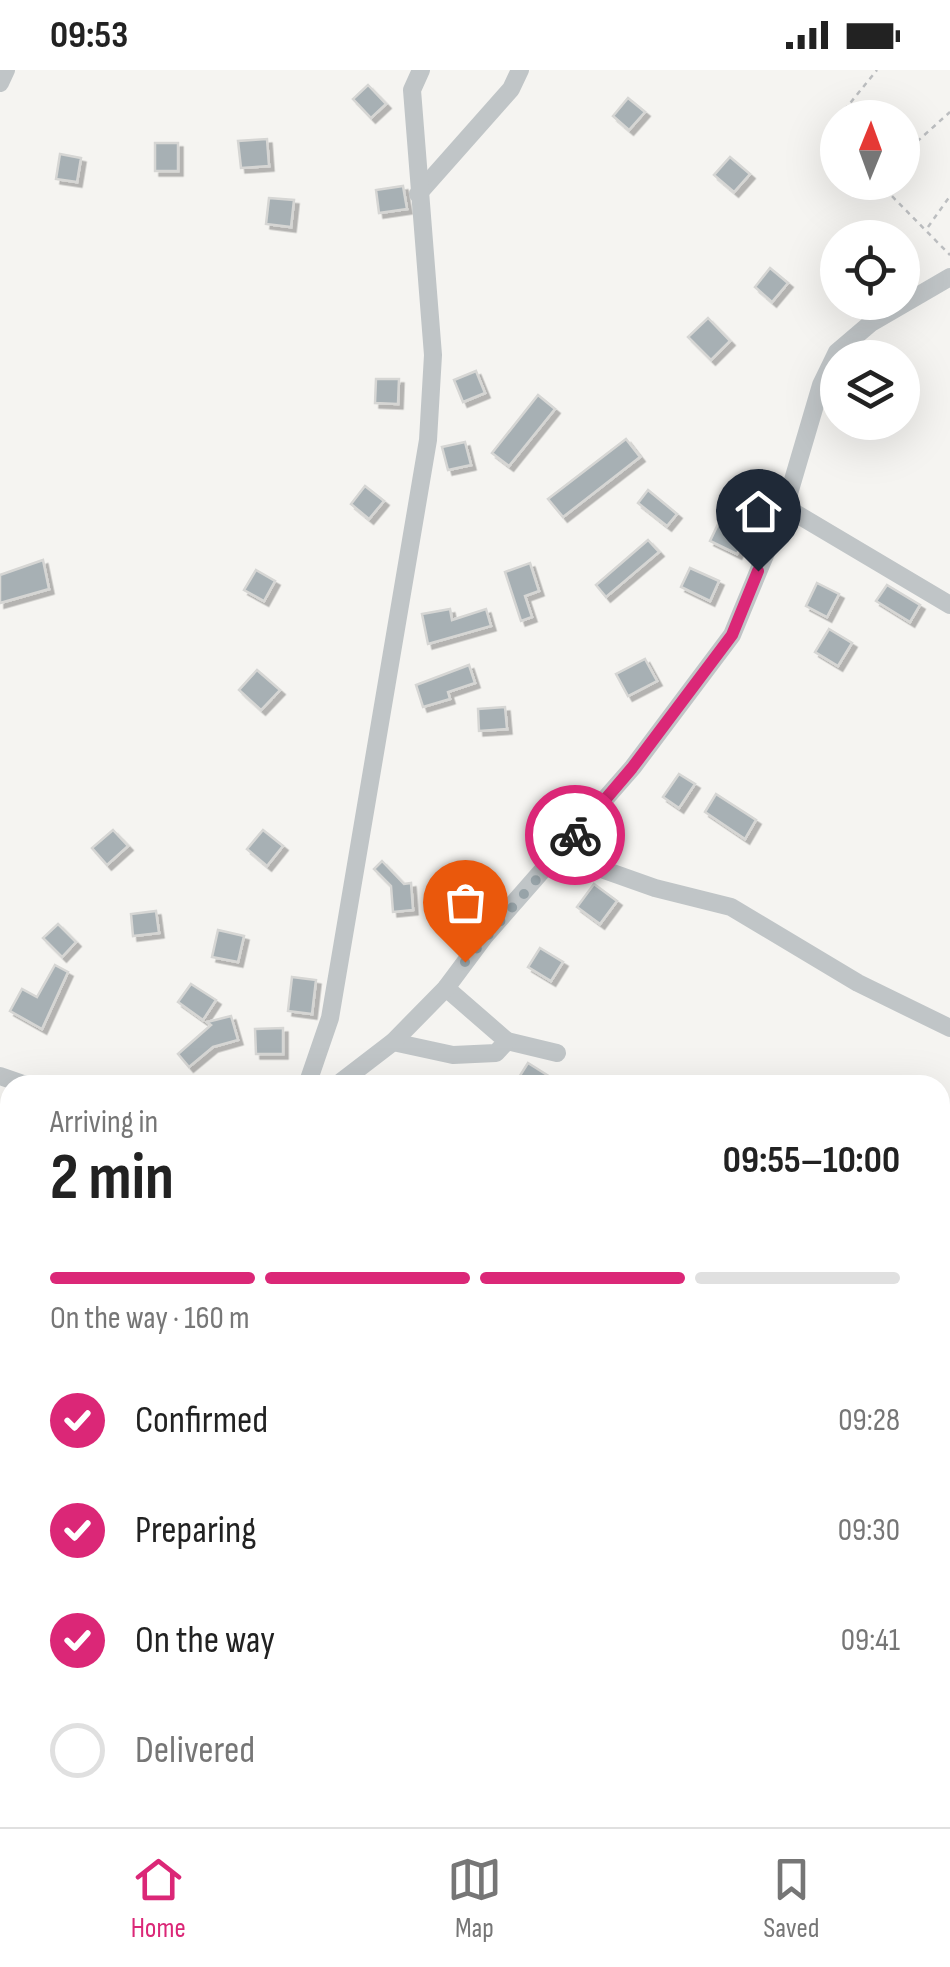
<!DOCTYPE html>
<meta charset="utf-8">
<style>
body{margin:0;font-family:"Sofia Sans Condensed",sans-serif;background:#f2f2f2;color:#222;height:100vh;display:flex;flex-direction:column;font-size:38px;white-space:nowrap}
*{box-sizing:border-box;margin:0}
p{font-size:32px;color:#767676}
.icon{flex:none;width:55px;height:55px;fill:none;stroke:currentColor;stroke-width:2;stroke-linecap:round;stroke-linejoin:round}
.map{position:relative;flex:1;overflow:hidden}
.side{position:absolute;left:0px;top:1005px;width:950px;height:752px;display:flex;flex-direction:column;background:#fff;border-radius:30px 30px 0 0;box-shadow:0 10px 40px #0002}
.side>*{flex:none}
.needle{width:65px;rotate:1deg}
.controls{position:absolute;left:820px;top:30px;display:grid;gap:20px}
.controls a{display:grid;place-items:center;width:100px;height:100px;border-radius:50%;background:#fff;box-shadow:0 10px 40px #0002;font-size:50px}
.pin{position:absolute;display:grid;place-items:center;width:85px;height:85px;color:#fff;margin:-102px -42px;border-radius:50% 50% 50% 0;rotate:-45deg;box-shadow:0 0 10px #0007}
.pin .icon{rotate:45deg}
.courier{position:absolute;display:grid;place-items:center;width:100px;height:100px;margin:-50px;border:8px solid #db2777;border-radius:50%;background:#fff;color:#222;box-shadow:0 2px 12px #0007}
.headline em{font-style:normal;font-weight:700}
.headline div{display:flex;flex-direction:column-reverse}
.headline{display:flex;align-items:center;justify-content:space-between;height:170px;padding:0 50px}
h1{font-size:65px;font-weight:700;line-height:75px}
.bar{display:grid;grid-template-columns:repeat(4,1fr);gap:15px 10px;align-content:center;height:120px;padding:0 50px}
.bar i{height:12px;border-radius:8px;background:#e0e0e0}
.bar .on{background:#db2777}
.bar p{grid-column:span 4}
ol{padding:0 50px;list-style:none}
li{display:flex;align-items:center;gap:30px;height:110px}
li p{margin-inline-start:auto}
li .icon{padding:10px;border-radius:50%;background:#db2777;color:#fff;stroke-width:4}
li:last-child{color:#767676}
li i{width:55px;height:55px;border:5px solid #e0e0e0;border-radius:50%}
.status{display:flex;justify-content:space-between;align-items:center;height:70px;padding:0 50px;background:#fff;direction:ltr}
.status svg{height:28px;fill:currentColor}
.tabs{display:flex;justify-content:space-around;align-items:center;height:140px;border-top:2px solid #e0e0e0;background:#fff;font-size:28px;color:#767676}
.tabs a{display:grid;justify-items:center;gap:5px}
.tabs .on{color:#db2777}
.map>svg:first-child{display:block}
</style>
<div class="status"><b>09:53</b><svg viewBox="0 0 49 12"><path d="M0 12V9h3v3zM5 12V6h3v6zM10 12V3h3v9zM15 12V0h3v12zM26 1h20v11H26zM47 4h2v5h-2z"/></svg></div>
<div class="map">
<svg width="950" height="1757" viewBox="0 0 950 1757">
<defs>
<filter id="shadow"><feDropShadow dx="4.5" dy="4.5" stdDeviation="0" flood-color="#0004"/></filter>
</defs>
<rect width="100%" height="100%" fill="#f5f4f1"/>
<g fill="#a7b0b4" stroke="#d6d6d4" stroke-width="2.5" filter="url(#shadow)">
<polygon points="368,15 386,34 371,48 353,29"/>
<polygon points="628,28 645,42 629,60 613,46"/>
<polygon points="267,69 269,96 241,98 238,71"/>
<rect x="155" y="73" width="23" height="28"/>
<polygon points="60,84 81,88 77,112 56,109"/>
<polygon points="730,87 750,104 734,122 714,105"/>
<polygon points="403,116 407,139 379,143 376,120"/>
<polygon points="269,128 294,130 291,157 266,154"/>
<polygon points="770,198 788,213 772,232 755,217"/>
<polygon points="708,248 730,271 711,290 688,267"/>
<polygon points="476,301 485,323 463,332 454,310"/>
<polygon points="376,309 399,309 398,334 375,333"/>
<polygon points="538,325 555,339 509,396 492,383"/>
<polygon points="626,369 640,387 563,447 548,429"/>
<polygon points="465,372 471,395 448,400 442,377"/>
<polygon points="365,416 384,431 369,449 351,434"/>
<polygon points="648,420 677,444 667,456 638,433"/>
<polygon points="721,448 748,461 737,484 710,471"/>
<polygon points="648,470 659,482 606,527 596,515"/>
<polygon points="43,490 49,519 0,533 0,505"/>
<polygon points="530,493 539,521 525,526 532,547 521,551 505,502"/>
<polygon points="690,498 719,511 710,531 681,517"/>
<polygon points="256,500 275,511 264,531 244,520"/>
<polygon points="817,513 839,524 827,547 806,536"/>
<polygon points="887,515 920,535 910,552 876,531"/>
<polygon points="450,539 452,550 486,539 491,556 428,574 422,544"/>
<polygon points="829,559 852,573 838,596 815,582"/>
<polygon points="645,589 657,611 628,626 616,604"/>
<polygon points="469,595 475,613 448,622 450,629 423,637 416,615"/>
<polygon points="257,600 280,620 261,640 239,620"/>
<polygon points="505,637 507,659 479,661 478,639"/>
<polygon points="679,704 695,714 679,738 663,727"/>
<polygon points="716,724 756,750 745,769 705,742"/>
<polygon points="113,760 128,776 107,795 92,778"/>
<polygon points="263,760 283,776 267,796 247,779"/>
<polygon points="382,791 404,814 411,813 413,840 393,842 391,816 374,799"/>
<polygon points="594,814 617,831 600,854 577,837"/>
<polygon points="156,841 159,863 133,866 131,844"/>
<polygon points="58,854 76,872 62,887 43,868"/>
<polygon points="218,860 244,866 238,892 212,887"/>
<polygon points="540,878 563,892 551,911 528,897"/>
<polygon points="55,895 68,902 42,959 10,941 22,919 37,927"/>
<polygon points="292,907 316,910 312,944 288,941"/>
<polygon points="191,914 216,930 203,950 178,932"/>
<polygon points="231,946 238,970 213,977 189,997 178,984 211,955 207,952"/>
<polygon points="283,958 283,984 256,984 255,959"/>
<polygon points="528,993 563,1015 514,1015"/>
</g>
<g fill="none" stroke-linecap="round" stroke-linejoin="round">
<g stroke="#bcbec0" stroke-width="2.5" stroke-dasharray="5 5" stroke-linecap="butt">
<polyline points="838,48 877,0"/>
<polyline points="902,85 950,42"/>
<polyline points="878,112 950,185"/>
<polyline points="928,157 950,126"/>
</g>
<g stroke="#c0c5c7" stroke-width="18">
<polyline points="0,13 6,0"/>
<polyline points="418,124 511,19 520,0"/>
<polyline points="785,437 950,535"/>
<polyline points="559,784 655,818 731,837 858,913 950,958"/>
<polyline points="507,971 557,983"/>
<polyline points="393,972 453,985 496,983 507,971 446,918"/>
<polyline points="0,1006 26,1015"/>
<polyline points="307,1015 330,948 428,370 433,285 412,20 421,0"/>
<polyline points="337,1015 393,972 446,918 484,867 633,697 732,565 785,437 821,315 837,282 871,253 950,207"/>
<polyline points="940,1229 950,1231"/>
<polyline points="0,1327 10,1330"/>
<polyline points="0,1503 10,1484"/>
<polyline points="0,1682 10,1688"/>
<polyline points="110,1748 126,1757"/>
<polyline points="386,1748 400,1757"/>
</g>
</g>
<g fill="none" stroke-linecap="round" stroke-linejoin="round">
<polyline stroke="#97a3a8" stroke-width="10" stroke-dasharray="0 18" points="465,892 575,765"/>
<polyline stroke="#db2777" stroke-width="12" points="575,765 632,698 732,565 758,501"/>
</g>
</svg>
<div class="controls">
<a><svg class="needle" viewBox="-14 -14 28 28"><path d="M0-13l5 13h-10z" fill="#e53935"/><path d="M0 13l5-13h-10z" fill="#767676"/></svg></a>
<a><svg class="icon" aria-label="locate" viewBox="0 0 24 24"><circle cx="12" cy="12" r="6"/><path d="M12 2v4M12 18v4M2 12h4M18 12h4"/></svg></a>
<a><svg class="icon" aria-label="layers" viewBox="0 0 24 24"><path d="M12 4l9 5-9 5-9-5zM3 14l9 5 9-5"/></svg></a>
</div>
<div class="pin" style="left:465px;top:892px;background:#ea580c"><svg class="icon" aria-label="bag" viewBox="0 0 24 24"><path d="M5 8h14l-1 12H6zM9 8a3 3 0 0 1 6 0"/></svg></div>
<div class="pin" style="left:758px;top:501px;background:#1f2937"><svg class="icon" aria-label="home" viewBox="0 0 24 24"><path d="M3 11l9-7 9 7M6 9v11h12V9"/></svg></div>
<div class="courier" style="left:575px;top:765px"><svg class="icon" aria-label="bike" viewBox="0 0 24 24"><circle cx="6" cy="16" r="4"/><circle cx="18" cy="16" r="4"/><path d="M6 16l4-8h5l3 8M10 8l3 8H6M13 5h3"/></svg></div>
<section class="side">
<div class="headline"><div><h1>2 min</h1><p>Arriving in</p></div><em>09:55–10:00</em></div>
<div class="bar"><i class="on"></i><i class="on"></i><i class="on"></i><i></i><p>On the way · 160 m</p></div>
<ol>
<li><svg class="icon" aria-label="check" viewBox="0 0 24 24"><path d="M5 12l5 5 9-10"/></svg>Confirmed<p>09:28</p></li>
<li><svg class="icon" aria-label="check" viewBox="0 0 24 24"><path d="M5 12l5 5 9-10"/></svg>Preparing<p>09:30</p></li>
<li><svg class="icon" aria-label="check" viewBox="0 0 24 24"><path d="M5 12l5 5 9-10"/></svg>On the way<p>09:41</p></li>
<li><i></i>Delivered</li>
</ol>
</section>
</div>
<nav class="tabs">
<a class="on"><svg class="icon" aria-label="home" viewBox="0 0 24 24"><path d="M3 11l9-7 9 7M6 9v11h12V9"/></svg>Home</a>
<a><svg class="icon" aria-label="map" viewBox="0 0 24 24"><path d="M3 6l6-2 6 2 6-2v14l-6 2-6-2-6 2zM9 4v14M15 6v14"/></svg>Map</a>
<a><svg class="icon" aria-label="saved" viewBox="0 0 24 24"><path d="M7 4h10v16l-5-4-5 4z"/></svg>Saved</a>
</nav>
